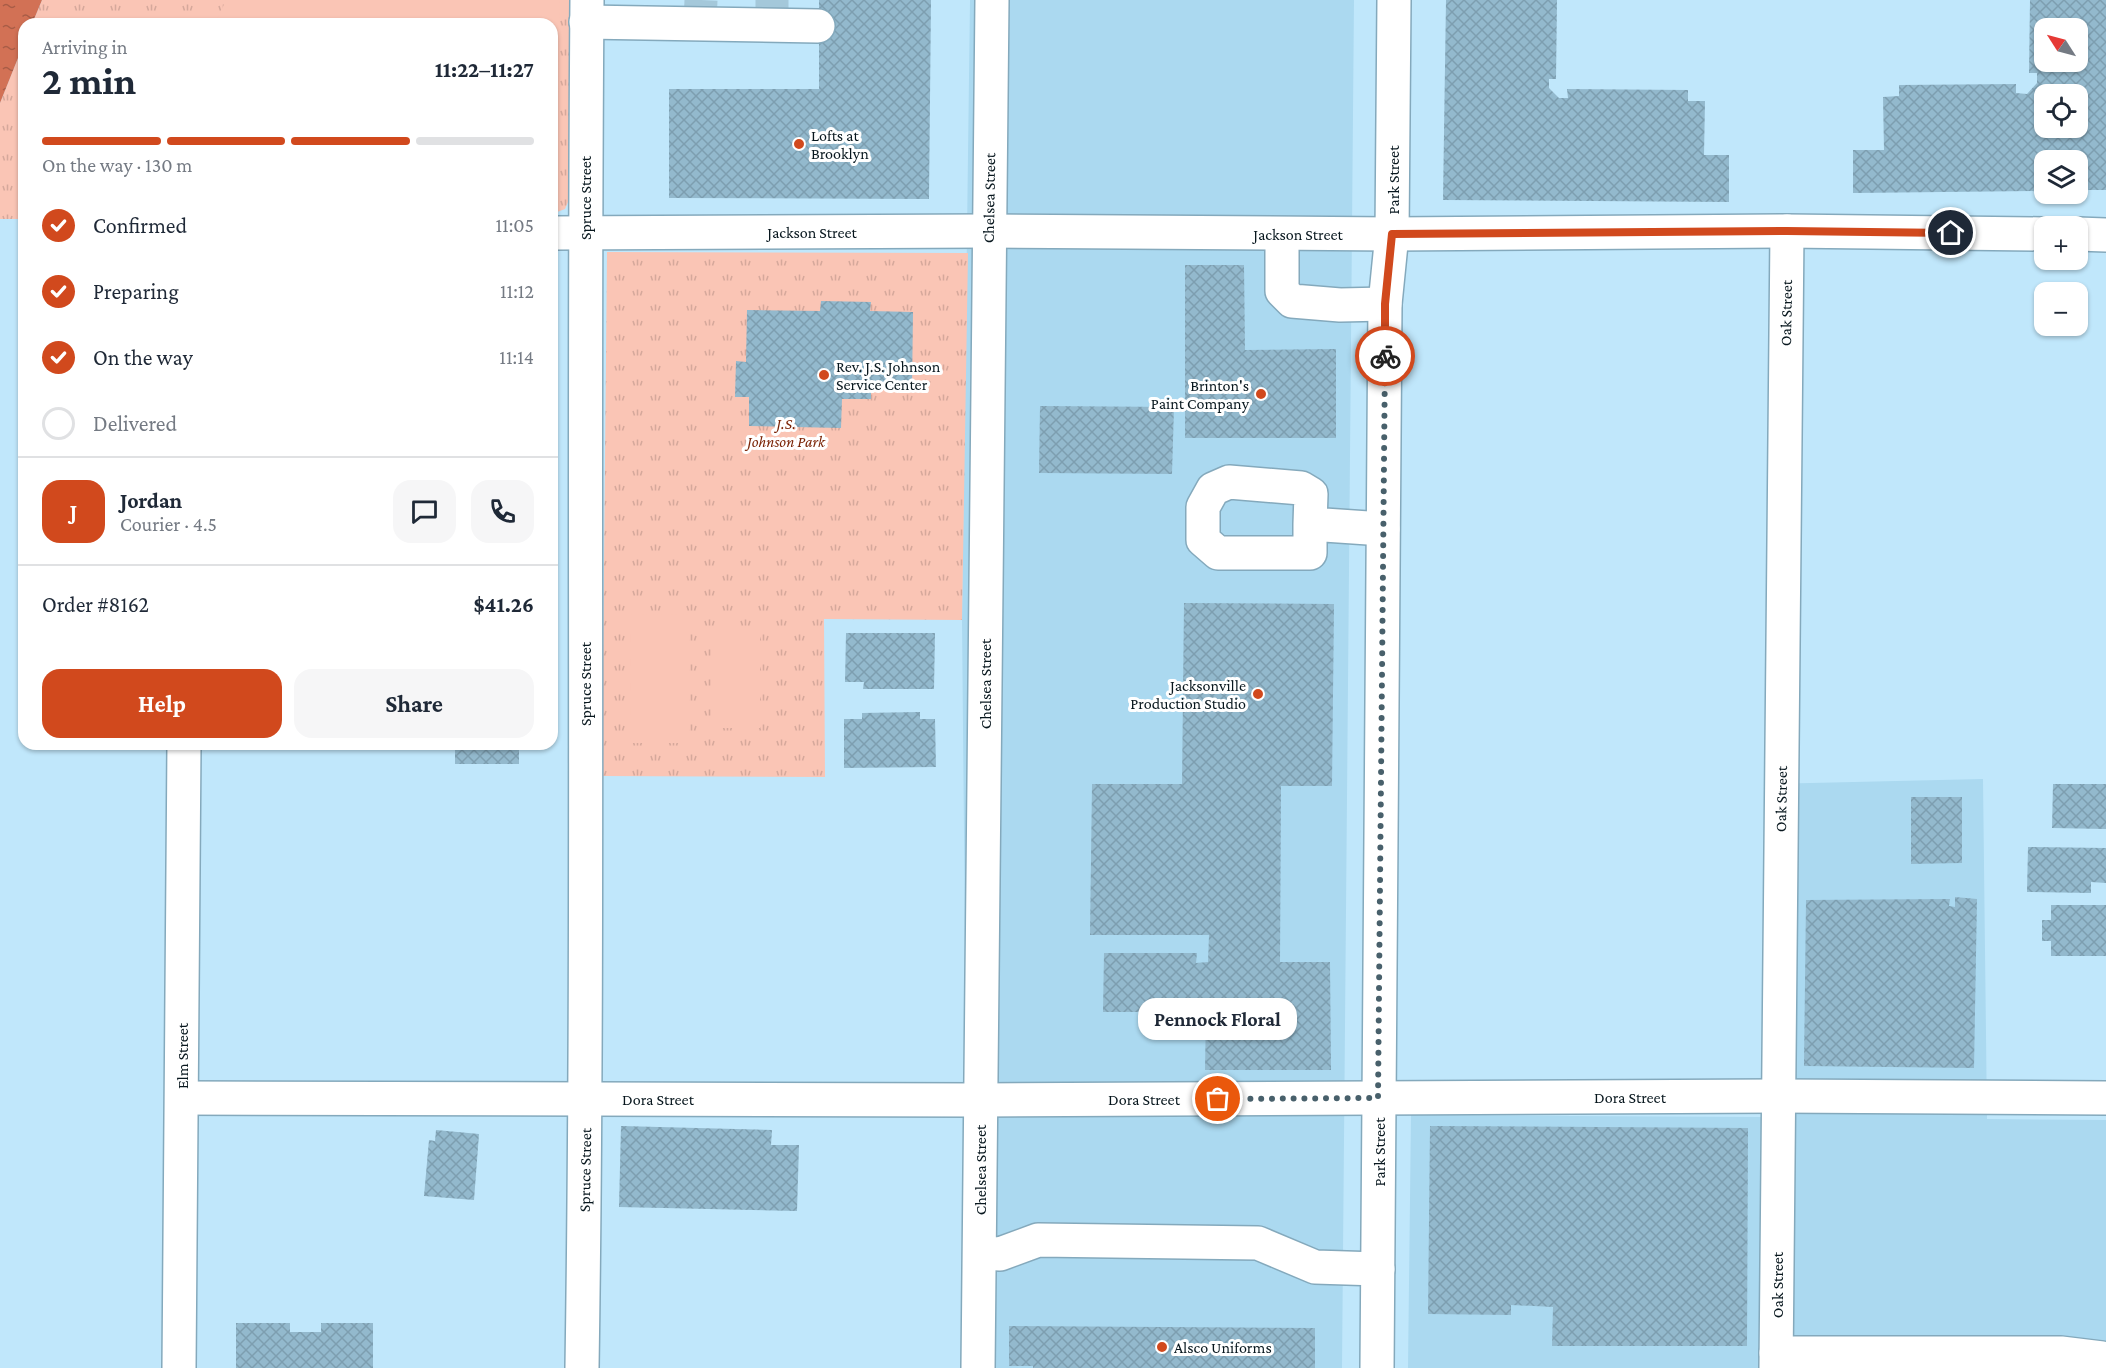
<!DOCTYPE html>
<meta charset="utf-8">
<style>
body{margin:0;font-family:"Crimson Pro",serif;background:#f6f6f7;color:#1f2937;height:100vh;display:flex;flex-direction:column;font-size:22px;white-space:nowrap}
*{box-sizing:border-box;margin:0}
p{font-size:20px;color:#747a83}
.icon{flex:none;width:33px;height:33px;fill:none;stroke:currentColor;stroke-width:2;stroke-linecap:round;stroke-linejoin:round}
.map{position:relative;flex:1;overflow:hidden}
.panel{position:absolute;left:18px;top:18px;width:540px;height:732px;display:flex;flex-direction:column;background:#fff;border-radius:18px;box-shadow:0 2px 4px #0004}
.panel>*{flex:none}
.needle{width:39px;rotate:306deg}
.controls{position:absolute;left:2034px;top:18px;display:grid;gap:12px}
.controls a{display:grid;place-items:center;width:54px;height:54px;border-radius:12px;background:#fff;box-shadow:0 2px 4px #0004;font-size:30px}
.pin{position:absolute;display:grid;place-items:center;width:51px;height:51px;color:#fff;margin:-26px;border:3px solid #fff;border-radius:50%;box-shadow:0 2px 6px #0007}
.courier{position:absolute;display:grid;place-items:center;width:60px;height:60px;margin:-30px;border:4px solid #d1491d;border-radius:50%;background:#fff;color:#222;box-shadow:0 2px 8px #0007}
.bubble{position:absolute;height:42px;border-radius:18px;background:#fff;box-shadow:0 2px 4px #0004;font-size:20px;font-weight:700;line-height:42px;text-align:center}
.head em{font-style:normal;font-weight:700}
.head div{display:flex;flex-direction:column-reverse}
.head{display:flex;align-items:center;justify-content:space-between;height:102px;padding:0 24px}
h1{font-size:39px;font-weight:700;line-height:45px}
.bar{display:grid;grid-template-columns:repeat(4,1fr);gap:9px 6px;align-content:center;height:72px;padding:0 24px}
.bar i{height:8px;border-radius:4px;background:#e0e1e3}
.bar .current{background:#d1491d}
.bar p{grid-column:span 4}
.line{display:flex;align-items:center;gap:15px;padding:0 24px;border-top:2px solid #e0e1e3}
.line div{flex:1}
.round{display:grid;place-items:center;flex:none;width:63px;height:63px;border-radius:18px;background:#f6f6f7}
ol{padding:0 24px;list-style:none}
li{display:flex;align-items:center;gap:18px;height:66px}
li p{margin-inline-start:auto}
li .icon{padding:6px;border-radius:50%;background:#d1491d;color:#fff;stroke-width:4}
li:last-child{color:#747a83}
li i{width:33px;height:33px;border:3px solid #e0e1e3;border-radius:50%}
.action{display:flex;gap:12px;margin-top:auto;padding:12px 24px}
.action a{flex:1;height:69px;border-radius:18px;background:#d1491d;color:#fff;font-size:24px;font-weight:700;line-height:69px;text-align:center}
.action a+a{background:#f6f6f7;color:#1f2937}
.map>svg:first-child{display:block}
</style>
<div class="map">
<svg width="2106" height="1368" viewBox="0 0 2106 1368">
<defs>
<pattern id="park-tufts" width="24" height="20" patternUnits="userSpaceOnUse" patternTransform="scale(1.5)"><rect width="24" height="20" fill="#fac5b5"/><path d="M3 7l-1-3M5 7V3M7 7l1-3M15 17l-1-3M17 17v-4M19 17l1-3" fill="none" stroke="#d5a89b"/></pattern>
<pattern id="water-ripples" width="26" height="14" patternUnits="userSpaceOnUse" patternTransform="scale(1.5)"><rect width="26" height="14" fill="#d27155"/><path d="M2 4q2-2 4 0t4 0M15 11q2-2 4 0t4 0" fill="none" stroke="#a85c46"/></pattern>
<pattern id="building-cross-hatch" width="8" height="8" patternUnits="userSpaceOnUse" patternTransform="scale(1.5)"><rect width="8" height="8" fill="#93b9cd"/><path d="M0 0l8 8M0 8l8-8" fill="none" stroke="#7d9eb0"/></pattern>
</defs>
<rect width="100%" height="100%" fill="#c0e7fb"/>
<g fill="#abd9f0">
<polygon points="970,0 1354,0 1342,1368 962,1368 965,942 962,620"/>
<polygon points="1983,779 1987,1119 2106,1120 2106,1368 1408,1368 1411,1115 1763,1117 1764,784"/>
</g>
<g fill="url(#park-tufts)">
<polygon points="42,0 573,0 572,193 565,209 552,214 552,24 32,24"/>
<polygon points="24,43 24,219 0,219 0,103"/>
<polygon points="607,252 968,253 962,620 824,619 825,777 602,776"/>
</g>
<g fill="#fac5b5">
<polygon points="226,0 560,0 558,94 552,100 552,24 215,24"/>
<polygon points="689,614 689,743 631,743 630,615"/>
<rect x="711" y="629" width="49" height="99"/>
</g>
<polygon fill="url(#water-ripples)" points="0,0 42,0 32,24 24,24 24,43 0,103"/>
<g fill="url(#building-cross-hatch)" fill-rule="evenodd">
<polygon points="819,0 931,0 929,199 669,198 669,89 819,89"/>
<polygon points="1446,0 1557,0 1556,79 1549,79 1549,88 1559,98 1568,98 1567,89 1688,90 1688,101 1705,101 1704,155 1729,155 1729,202 1443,200"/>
<path d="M2030 0H2106V190H2078V160H2044V191L1853 193V150H1884L1883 97 1899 96V85L2016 84V93L2027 94 2037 83V73H2029ZM2044 28H2078V62H2044ZM2044 94H2078V128H2044Z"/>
<polygon points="1185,265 1244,265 1245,350 1336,349 1336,438 1185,438"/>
<polygon points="821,301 871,302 870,311 913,312 912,389 871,388 871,399 842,399 841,428 749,426 749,397 735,397 736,361 746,362 747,310 820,311"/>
<polygon points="1040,406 1174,407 1172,474 1039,473"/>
<polygon points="1184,603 1334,604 1332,786 1281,786 1280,962 1330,962 1331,1070 1205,1070 1206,1012 1103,1012 1104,953 1197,953 1196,963 1208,962 1209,935 1090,935 1092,784 1182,784"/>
<polygon points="846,633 935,633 934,689 863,689 864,682 845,682"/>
<polygon points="920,712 920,719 935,719 936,767 844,768 844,719 862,719 862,713"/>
<rect x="455" y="744" width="64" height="20"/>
<polygon points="2053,784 2106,784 2106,829 2052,828"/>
<polygon points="1911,797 1962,797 1962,863 1911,864"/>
<polygon points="2028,847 2106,848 2106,883 2091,882 2091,893 2027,892"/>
<polygon points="1955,897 1977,899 1974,1068 1804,1066 1806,900 1950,899 1949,906 1955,907"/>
<polygon points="2051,905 2106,905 2106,956 2051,956 2051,941 2042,941 2042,920 2051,920"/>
<polygon points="621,1126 772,1130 771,1145 799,1145 797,1211 619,1207"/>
<polygon points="1430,1126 1748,1128 1747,1346 1552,1346 1553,1307 1511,1305 1511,1315 1428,1314"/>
<polygon points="436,1130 479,1134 474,1200 424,1196 429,1140 435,1141"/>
<polygon points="236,1323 290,1323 290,1332 321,1332 321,1323 373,1323 373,1368 236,1368"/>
<polygon points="1009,1326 1315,1328 1315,1368 1033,1368 1033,1366 1009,1366"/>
</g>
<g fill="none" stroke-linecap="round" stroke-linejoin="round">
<g stroke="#a4c8da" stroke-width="33" stroke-dasharray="33 16" stroke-linecap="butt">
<polyline points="700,24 701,0"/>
<polyline points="772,26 772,0"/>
</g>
<defs>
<g id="minor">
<polyline points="586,22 818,26"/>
<polyline points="552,233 988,231 1392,234 1787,231 2044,234"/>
<polyline points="1282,234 1282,291 1292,301 1340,305 1385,304"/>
<polyline points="2078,234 2106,235"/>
<polyline points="1310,524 1311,494 1301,488 1229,482 1213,489 1203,507 1203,540 1218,553 1310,553 1310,524 1383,529"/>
<polyline points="182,1098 981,1100 1777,1096 2106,1098"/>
<polyline points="980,1253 1000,1254 1038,1240 1258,1243 1315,1267 1378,1269"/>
<polyline points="1776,1353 2061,1353 2102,1358 2104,1368"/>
<polyline points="179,1368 184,744"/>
<path d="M582 1368C589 912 583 456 587 0"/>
<polyline points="978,1368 992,0"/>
<polyline points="1377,1368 1385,304 1392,234 1394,0"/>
<polyline points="1776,1368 1787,231"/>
</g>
</defs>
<use href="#minor" stroke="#84a9bc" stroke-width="36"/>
<use href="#minor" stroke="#fff" stroke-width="33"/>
</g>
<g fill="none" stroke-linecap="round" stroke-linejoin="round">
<polyline stroke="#48606b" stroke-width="6" stroke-dasharray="0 10.8" points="1218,1099 1378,1098 1385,356"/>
<polyline stroke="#d1491d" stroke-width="8" points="1385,356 1385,304 1392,234 1787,231 1951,233"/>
</g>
<g fill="#d1491d" stroke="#fff" stroke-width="2">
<circle cx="799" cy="144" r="6"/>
<circle cx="824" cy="375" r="6"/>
<circle cx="1261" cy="394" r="6"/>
<circle cx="1258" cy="694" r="6"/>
<circle cx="1162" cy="1347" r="6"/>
</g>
<g text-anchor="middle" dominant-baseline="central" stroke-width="6" stroke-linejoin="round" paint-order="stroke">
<g font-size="16" fill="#08171e" stroke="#fff" text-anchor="start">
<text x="811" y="135">Lofts at<tspan x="811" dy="18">Brooklyn</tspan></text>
<text x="836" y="366">Rev. J.S. Johnson<tspan x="836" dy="18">Service Center</tspan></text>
<text x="1249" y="385" text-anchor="end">Brinton's<tspan x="1249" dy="18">Paint Company</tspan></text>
<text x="1246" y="685" text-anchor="end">Jacksonville<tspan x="1246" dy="18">Production Studio</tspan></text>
<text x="1174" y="1347">Alsco Uniforms</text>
</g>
<g font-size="16" fill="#08171e" stroke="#fff">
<text transform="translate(1393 180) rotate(-90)">Park Street</text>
<text transform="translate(585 198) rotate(-90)">Spruce Street</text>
<text transform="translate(989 198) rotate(-89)">Chelsea Street</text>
<text x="812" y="232">Jackson Street</text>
<text x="1298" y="234">Jackson Street</text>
<text transform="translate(1786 313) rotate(-89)">Oak Street</text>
<text transform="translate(585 684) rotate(-90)">Spruce Street</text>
<text transform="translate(985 684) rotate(-90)">Chelsea Street</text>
<text transform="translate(1781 799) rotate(-89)">Oak Street</text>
<text transform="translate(182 1056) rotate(-90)">Elm Street</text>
<text x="1630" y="1097">Dora Street</text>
<text x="658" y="1099">Dora Street</text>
<text x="1144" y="1099">Dora Street</text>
<text transform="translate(1379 1152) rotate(-90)">Park Street</text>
<text transform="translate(585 1170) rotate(-89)">Spruce Street</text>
<text transform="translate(980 1170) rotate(-90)">Chelsea Street</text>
<text transform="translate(1777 1285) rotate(-90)">Oak Street</text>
</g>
<g font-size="16" font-style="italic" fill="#7b2406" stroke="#fff">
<text x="786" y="423">J.S.<tspan x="786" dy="18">Johnson Park</tspan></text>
</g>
</g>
</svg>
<div class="controls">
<a><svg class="needle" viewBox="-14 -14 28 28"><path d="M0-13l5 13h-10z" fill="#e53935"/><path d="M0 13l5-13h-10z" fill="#747a83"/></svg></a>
<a><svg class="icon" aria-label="locate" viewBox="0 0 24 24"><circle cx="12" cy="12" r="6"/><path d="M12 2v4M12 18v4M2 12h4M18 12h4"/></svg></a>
<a><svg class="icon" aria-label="layers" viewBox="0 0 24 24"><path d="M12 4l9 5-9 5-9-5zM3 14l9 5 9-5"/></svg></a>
<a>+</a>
<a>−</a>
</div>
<div class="pin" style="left:1218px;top:1099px;background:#ea580c"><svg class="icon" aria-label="bag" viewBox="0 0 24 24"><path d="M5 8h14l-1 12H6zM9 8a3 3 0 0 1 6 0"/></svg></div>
<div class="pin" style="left:1951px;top:233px;background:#1f2937"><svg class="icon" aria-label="home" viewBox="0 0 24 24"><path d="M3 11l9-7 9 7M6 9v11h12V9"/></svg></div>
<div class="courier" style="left:1385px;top:356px"><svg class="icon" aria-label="bike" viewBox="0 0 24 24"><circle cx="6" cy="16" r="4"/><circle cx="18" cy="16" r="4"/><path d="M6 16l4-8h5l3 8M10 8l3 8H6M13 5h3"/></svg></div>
<div class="bubble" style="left:1138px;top:998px;width:159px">Pennock Floral</div>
<section class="panel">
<div class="head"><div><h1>2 min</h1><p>Arriving in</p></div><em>11:22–11:27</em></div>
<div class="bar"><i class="current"></i><i class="current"></i><i class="current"></i><i></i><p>On the way · 130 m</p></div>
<ol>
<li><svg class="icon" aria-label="check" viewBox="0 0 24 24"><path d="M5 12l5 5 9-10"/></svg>Confirmed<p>11:05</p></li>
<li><svg class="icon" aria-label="check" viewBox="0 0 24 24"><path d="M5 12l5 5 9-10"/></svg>Preparing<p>11:12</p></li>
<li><svg class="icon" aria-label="check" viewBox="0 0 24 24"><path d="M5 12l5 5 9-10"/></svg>On the way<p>11:14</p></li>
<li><i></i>Delivered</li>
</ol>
<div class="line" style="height:108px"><b class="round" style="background:#d1491d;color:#fff">J</b><div><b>Jordan</b><p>Courier · 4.5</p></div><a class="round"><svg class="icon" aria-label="chat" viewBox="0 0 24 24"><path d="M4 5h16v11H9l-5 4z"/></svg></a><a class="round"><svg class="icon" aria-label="phone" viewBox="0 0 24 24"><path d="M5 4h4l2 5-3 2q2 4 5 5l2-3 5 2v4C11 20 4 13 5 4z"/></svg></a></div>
<div class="line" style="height:78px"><div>Order #8162</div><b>$41.26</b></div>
<div class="action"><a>Help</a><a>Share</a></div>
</section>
</div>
